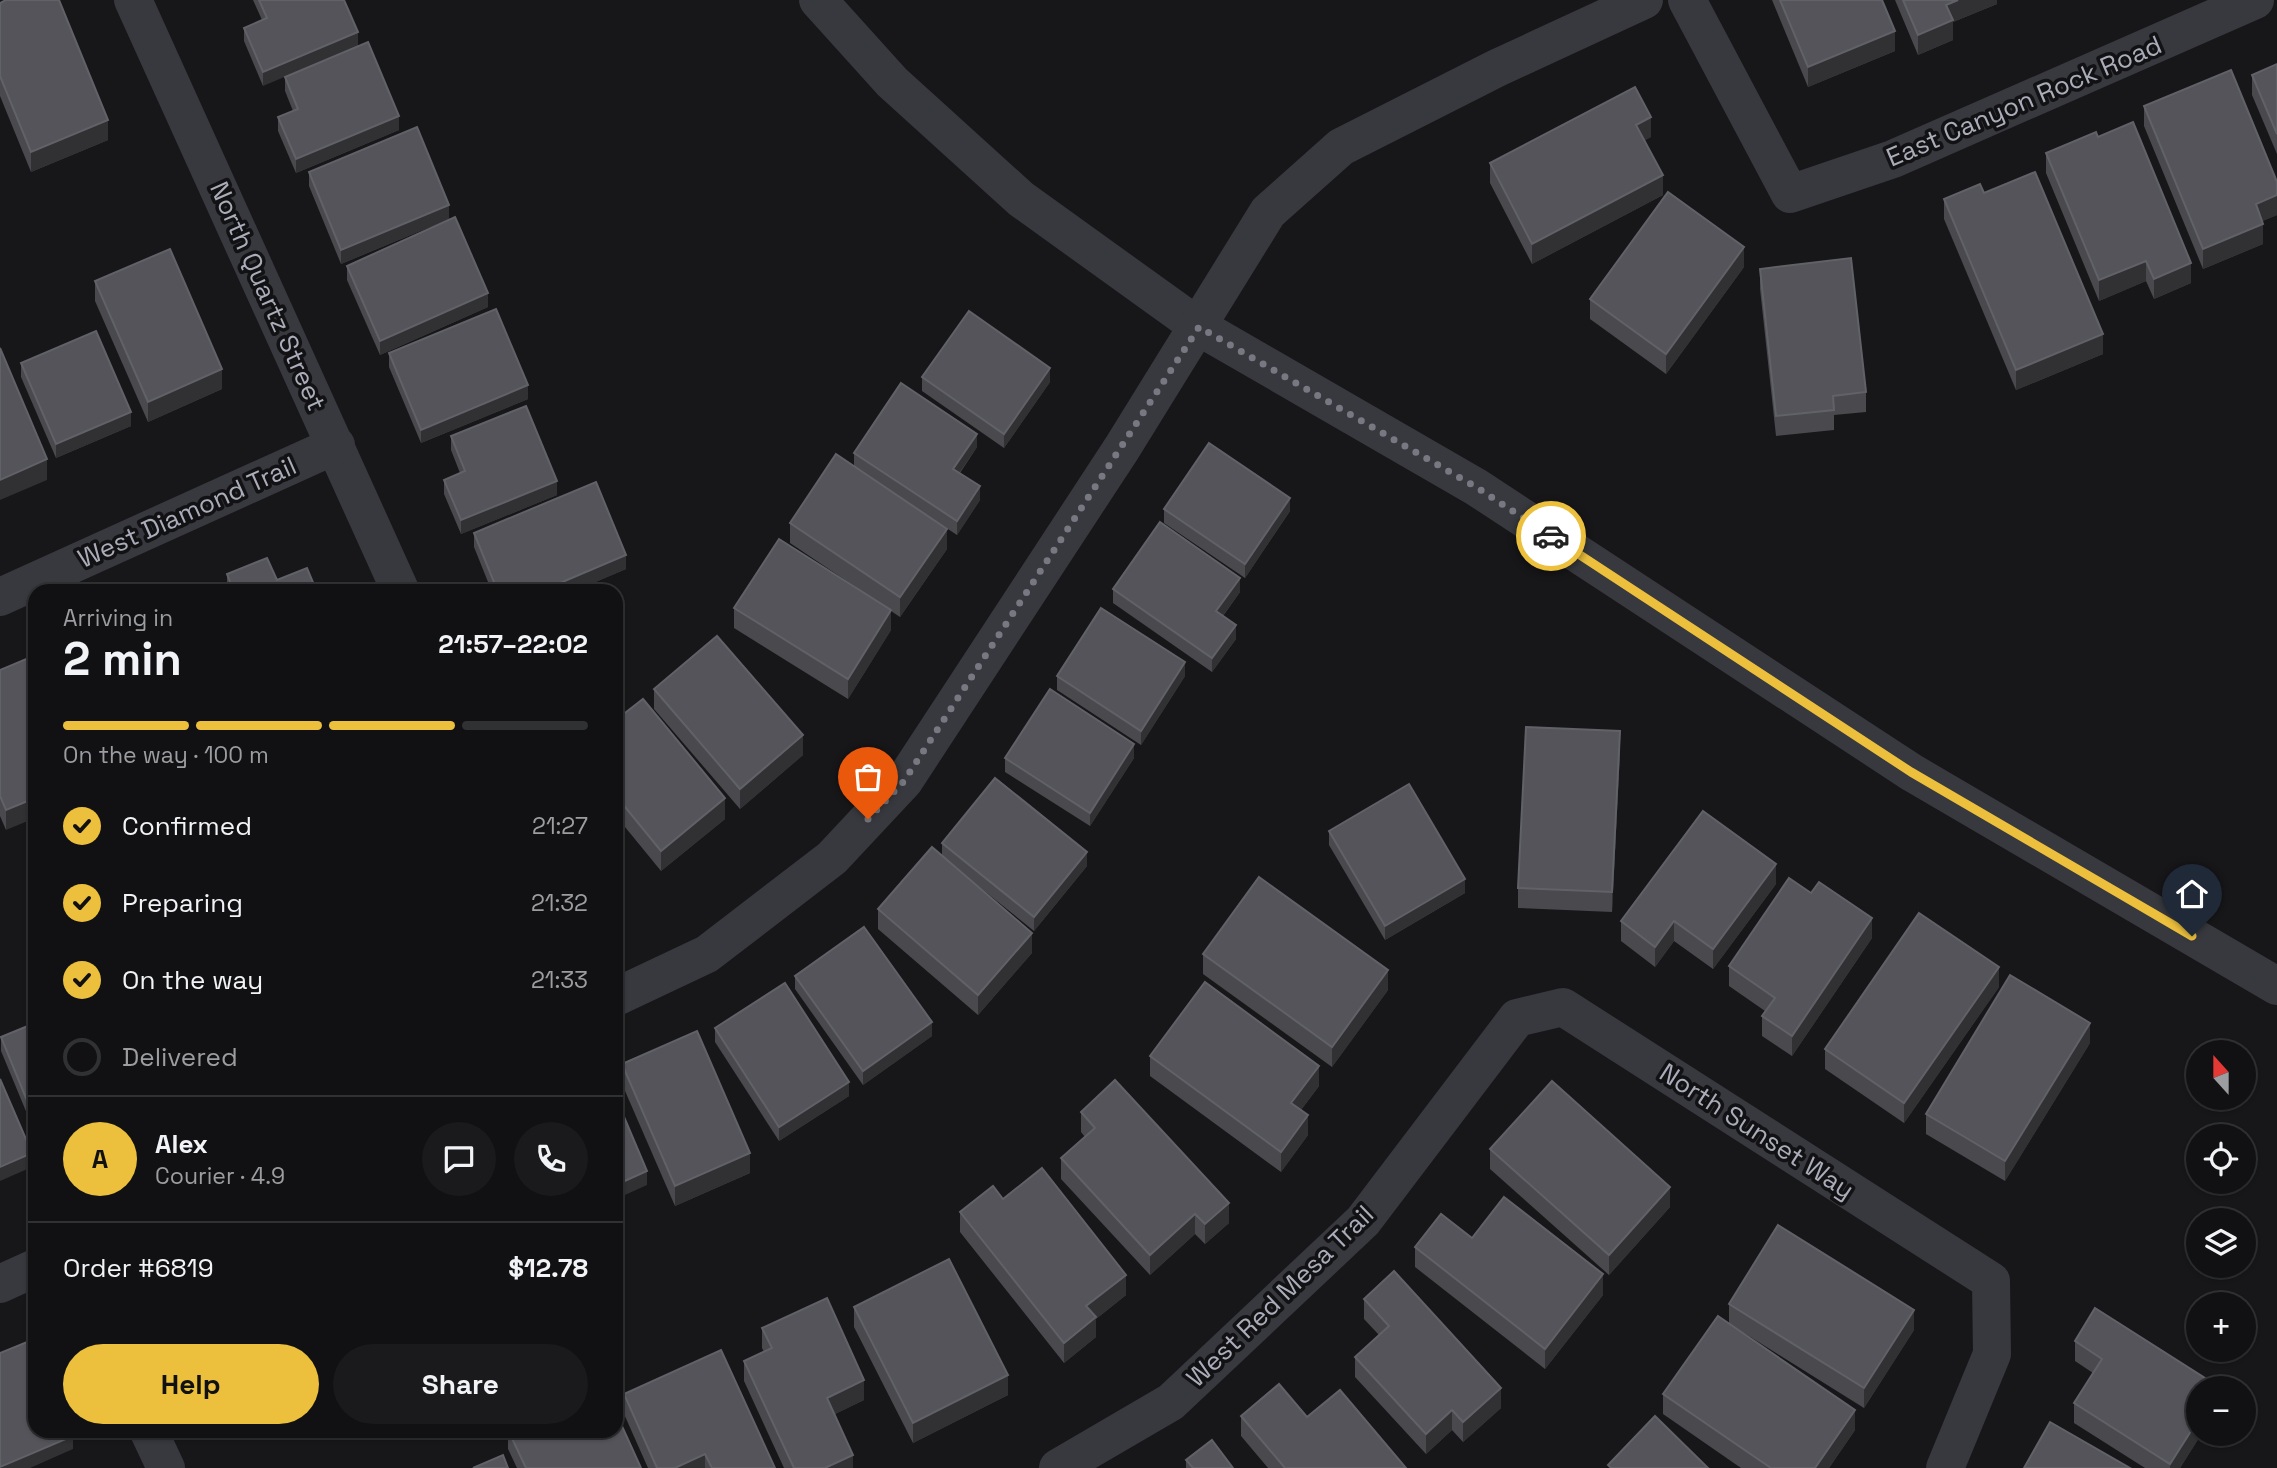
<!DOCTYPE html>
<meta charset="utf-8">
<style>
body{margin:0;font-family:"Space Grotesk",sans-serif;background:#1a1a1c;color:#f1f3f6;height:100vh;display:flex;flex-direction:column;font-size:26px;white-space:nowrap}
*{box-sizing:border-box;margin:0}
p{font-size:23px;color:#9c9da0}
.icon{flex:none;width:38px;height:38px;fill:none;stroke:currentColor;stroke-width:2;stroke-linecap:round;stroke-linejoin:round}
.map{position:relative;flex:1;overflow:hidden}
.drawer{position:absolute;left:28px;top:584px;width:595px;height:854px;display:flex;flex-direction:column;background:#111113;border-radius:21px;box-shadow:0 2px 5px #0004,0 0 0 2px #303133}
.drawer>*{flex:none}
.needle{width:46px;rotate:339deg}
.fabs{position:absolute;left:2186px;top:1040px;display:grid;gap:14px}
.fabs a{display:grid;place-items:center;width:70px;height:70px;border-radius:50%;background:#111113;box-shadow:0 2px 5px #0004,0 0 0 2px #303133;font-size:35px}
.pin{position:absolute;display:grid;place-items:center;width:60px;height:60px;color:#fff;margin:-72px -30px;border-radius:50% 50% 50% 0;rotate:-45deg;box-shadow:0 0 7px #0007}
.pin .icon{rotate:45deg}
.courier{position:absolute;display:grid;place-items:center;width:70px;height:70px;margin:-35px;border:5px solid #ecc03d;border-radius:50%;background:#fff;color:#222;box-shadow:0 2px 9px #0007}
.head em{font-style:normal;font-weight:700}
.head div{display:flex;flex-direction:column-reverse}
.head{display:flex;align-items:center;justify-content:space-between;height:119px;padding:0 35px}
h1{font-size:46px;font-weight:700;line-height:52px}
.bar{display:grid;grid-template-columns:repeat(4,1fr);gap:10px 7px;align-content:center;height:84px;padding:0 35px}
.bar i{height:9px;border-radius:5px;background:#303133}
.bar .selected{background:#ecc03d}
.bar p{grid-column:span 4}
.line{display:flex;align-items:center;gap:18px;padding:0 35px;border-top:2px solid #303133}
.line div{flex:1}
.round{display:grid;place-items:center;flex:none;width:74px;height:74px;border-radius:37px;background:#1a1a1c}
ol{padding:0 35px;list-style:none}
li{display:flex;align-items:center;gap:21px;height:77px}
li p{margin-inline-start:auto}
li .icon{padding:7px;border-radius:50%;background:#ecc03d;color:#111;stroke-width:4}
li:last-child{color:#9c9da0}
li i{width:38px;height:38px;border:4px solid #303133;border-radius:50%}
.primary-button{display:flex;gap:14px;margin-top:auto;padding:14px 35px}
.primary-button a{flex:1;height:80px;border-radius:42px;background:#ecc03d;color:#111;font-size:28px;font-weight:700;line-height:80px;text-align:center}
.primary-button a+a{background:#1a1a1c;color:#f1f3f6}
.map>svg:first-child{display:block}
</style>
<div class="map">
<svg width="2277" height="1468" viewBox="0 0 2277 1468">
<rect width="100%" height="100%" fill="#171719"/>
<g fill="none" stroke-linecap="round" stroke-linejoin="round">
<g stroke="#38393e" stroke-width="38">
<polyline points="133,0 401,592"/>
<polyline points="818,0 892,82 1021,199 1199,327 1476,487 1911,772 2277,986"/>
<polyline points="1687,0 1790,194 1893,159 2255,0"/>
<polyline points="0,597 336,445"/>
<polyline points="616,997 707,954 832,858 904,781 1122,448 1268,212 1341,147 1497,68 1644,0"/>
<polyline points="0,1284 35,1268"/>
<polyline points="149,1432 166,1468"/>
<polyline points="1058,1468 1171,1402 1363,1221 1517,1018 1563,1007 1991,1281 1992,1354 1945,1468"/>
</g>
</g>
<g fill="#49494e">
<polygon points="253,0 344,0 263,86 244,41 244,28 262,20"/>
<polygon points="1772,0 1882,0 1895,51 1808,87"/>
<polygon points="1895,0 1997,0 1997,4 1953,22 1953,40 1918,55"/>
<polygon points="0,3 108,140 31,172 0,96"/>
<polygon points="2277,64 2277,154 2252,95 2252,75"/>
<polygon points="285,77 399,130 296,173 278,131 278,117 293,111 285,91"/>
<polygon points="2144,106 2277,182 2277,215 2262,221 2263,244 2203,269 2144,126"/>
<polygon points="1651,137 1645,140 1663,195 1532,264 1490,183 1490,163"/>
<polygon points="2098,137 2191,283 2154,299 2146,281 2099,301 2046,173 2046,153"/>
<polygon points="309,172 449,219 341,264 309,186"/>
<polygon points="1944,199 2103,354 2016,390 1944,219"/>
<polygon points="347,266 488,307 380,355 347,280"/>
<polygon points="1744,267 1666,374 1590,319 1590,299"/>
<polygon points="1760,269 1866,392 1866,412 1834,415 1834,430 1776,436 1760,289"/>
<polygon points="95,281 222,389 148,422 95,301"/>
<polygon points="389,353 528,399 421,443 389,367"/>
<polygon points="21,363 131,426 56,458 21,377"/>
<polygon points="922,377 1050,382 1004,448 922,391"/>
<polygon points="451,436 557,495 461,534 444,494 444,480 460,473 451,450"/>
<polygon points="977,447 960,473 980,500 957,535 922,512 947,549 900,617 891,611 891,630 848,699 734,628 734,608 863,592 790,543 790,523 854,466 854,453"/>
<polygon points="1164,509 1290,511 1245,578 1164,523"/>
<polygon points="474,533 626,569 572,592 492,592 474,547"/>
<polygon points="227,574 277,580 317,592 229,592 227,588"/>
<polygon points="1113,589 1240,592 1223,616 1236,639 1212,672 1113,603"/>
<polygon points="31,657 6,830 0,816 0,670"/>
<polygon points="1057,676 1185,676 1141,745 1057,690"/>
<polygon points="654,689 803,755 740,809 654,709"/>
<polygon points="616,720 725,819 661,871 616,816"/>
<polygon points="1620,751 1612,912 1518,908 1518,888"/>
<polygon points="1005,758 1134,758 1090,826 1005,772"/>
<polygon points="1329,831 1465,893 1385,940 1329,845"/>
<polygon points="942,843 1087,866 1034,931 967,877 1032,953 978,1015 878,929 878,909 942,856"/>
<polygon points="1776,884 1713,969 1674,941 1655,967 1621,941 1621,921"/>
<polygon points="1872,938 1792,1056 1762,1036 1762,1016 1765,1011 1729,986 1729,966"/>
<polygon points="1203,954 1388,990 1332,1067 1203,974"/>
<polygon points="795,976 932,1036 863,1085 795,989"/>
<polygon points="1999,987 1904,1123 1825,1069 1825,1049"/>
<polygon points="35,1023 35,1133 1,1051 1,1037"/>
<polygon points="715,1028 849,1096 779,1141 715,1042"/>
<polygon points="2090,1043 2005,1181 1926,1134 1926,1114"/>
<polygon points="1150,1056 1319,1086 1301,1110 1308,1135 1281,1172 1150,1076"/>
<polygon points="622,1064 750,1173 675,1206 622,1084"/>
<polygon points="1081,1112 1229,1223 1205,1244 1195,1234 1150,1275 1061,1179 1061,1158 1085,1137 1081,1132"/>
<polygon points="1490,1149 1670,1207 1609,1275 1490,1169"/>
<polygon points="1003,1199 1126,1295 1096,1319 1096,1337 1064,1363 960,1232 960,1212"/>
<polygon points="1472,1238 1603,1295 1545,1369 1415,1267 1415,1247"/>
<polygon points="1364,1299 1501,1408 1463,1442 1452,1430 1426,1454 1355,1377 1355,1357 1379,1335 1364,1319"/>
<polygon points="1729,1304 1914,1330 1864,1408 1733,1326 1855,1430 1829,1468 1741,1468 1663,1414 1663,1394 1729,1323"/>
<polygon points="854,1307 1008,1395 913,1443 854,1327"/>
<polygon points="2095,1308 2198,1433 2202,1433 2180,1468 2145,1468 2074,1423 2074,1403 2093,1373 2075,1361 2075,1341"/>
<polygon points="762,1328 864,1400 835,1414 853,1468 784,1468 744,1381 744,1361 764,1352 762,1348"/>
<polygon points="624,1394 775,1468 648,1468 624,1414"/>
<polygon points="1241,1416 1307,1417 1406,1468 1268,1468 1241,1436"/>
<polygon points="508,1432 616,1432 641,1468 517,1468 508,1449"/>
<polygon points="1186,1460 1233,1468 1186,1468"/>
</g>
<g fill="#313134">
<polygon points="1958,0 1997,0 1997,4 1953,22 1953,40 1918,55 1918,35 1946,5"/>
<polygon points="1895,31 1895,51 1808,87 1808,67"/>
<polygon points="358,32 358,46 263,86 263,72"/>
<polygon points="399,116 399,130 296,173 296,159"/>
<polygon points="1651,117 1651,137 1636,145 1636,125"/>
<polygon points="108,120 108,140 31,172 31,152"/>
<polygon points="1663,175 1663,195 1532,264 1532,244"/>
<polygon points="2277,195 2277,215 2256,224 2256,204"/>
<polygon points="449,205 449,219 341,264 341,250"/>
<polygon points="2263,224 2263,244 2203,269 2203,249"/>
<polygon points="1744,247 1744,267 1666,374 1666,354"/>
<polygon points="2146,261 2146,281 2099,301 2099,280"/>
<polygon points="2191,263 2191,283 2154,299 2154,279"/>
<polygon points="488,293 488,307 380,355 380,341"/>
<polygon points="2103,334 2103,354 2016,390 2016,370"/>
<polygon points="1050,368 1050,382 1004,448 1004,434"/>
<polygon points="222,369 222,389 148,422 148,402"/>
<polygon points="528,385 528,399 421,443 421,430"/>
<polygon points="131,412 131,426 56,458 56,444"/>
<polygon points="977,434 977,447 953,482 953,469"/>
<polygon points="47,459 47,480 0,500 0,480"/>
<polygon points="557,481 557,495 461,534 461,520"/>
<polygon points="980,486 980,500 957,535 957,521"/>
<polygon points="1290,498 1290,511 1245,578 1245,564"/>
<polygon points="947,529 947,549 900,617 900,597"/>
<polygon points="626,555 626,569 572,592 539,592"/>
<polygon points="1240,578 1240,592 1216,625 1216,611"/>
<polygon points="891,610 891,630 848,699 848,679"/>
<polygon points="1236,625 1236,639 1212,672 1212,658"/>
<polygon points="1185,662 1185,676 1141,745 1141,731"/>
<polygon points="1620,731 1620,751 1612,912 1612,892"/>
<polygon points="803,735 803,755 740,809 740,789"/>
<polygon points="1134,744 1134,758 1090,826 1090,813"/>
<polygon points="35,798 35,818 6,830 6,810"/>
<polygon points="725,798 725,819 661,871 661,851"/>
<polygon points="1087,852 1087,866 1034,931 1034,917"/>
<polygon points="1776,864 1776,884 1713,969 1713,949"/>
<polygon points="1465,879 1465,893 1385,940 1385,926"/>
<polygon points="1872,918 1872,938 1792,1056 1792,1036"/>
<polygon points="1674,921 1674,941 1655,967 1655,947"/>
<polygon points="1032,933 1032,953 978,1015 978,995"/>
<polygon points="1999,967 1999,987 1904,1123 1904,1103"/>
<polygon points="1388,970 1388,990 1332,1067 1332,1047"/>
<polygon points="932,1022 932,1036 863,1085 863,1071"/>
<polygon points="2090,1023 2090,1043 2005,1181 2005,1161"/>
<polygon points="1319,1066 1319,1086 1291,1123 1291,1103"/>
<polygon points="849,1082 849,1096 779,1141 779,1127"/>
<polygon points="1308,1115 1308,1135 1281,1172 1281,1152"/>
<polygon points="32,1153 32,1167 0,1181 0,1167"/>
<polygon points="750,1153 750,1173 675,1206 675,1186"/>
<polygon points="647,1171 647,1185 616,1199 616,1185"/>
<polygon points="1670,1187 1670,1207 1609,1275 1609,1255"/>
<polygon points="1229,1203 1229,1223 1205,1244 1205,1224"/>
<polygon points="1195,1214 1195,1234 1150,1275 1150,1255"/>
<polygon points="1603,1274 1603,1295 1545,1369 1545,1349"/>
<polygon points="1126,1275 1126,1295 1096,1319 1096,1337 1064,1363 1064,1343 1086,1306"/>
<polygon points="1914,1310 1914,1330 1864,1408 1864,1388"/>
<polygon points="1008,1375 1008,1395 913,1443 913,1423"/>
<polygon points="864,1380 864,1400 827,1418 827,1398"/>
<polygon points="1501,1388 1501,1408 1463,1442 1463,1422"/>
<polygon points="1452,1410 1452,1430 1426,1454 1426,1434"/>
<polygon points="1855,1410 1855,1430 1829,1468 1815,1468"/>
<polygon points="2198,1420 2198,1433 2202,1433 2180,1468 2170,1468 2170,1464"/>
<polygon points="73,1436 73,1449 30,1468 0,1468"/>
<polygon points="705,1454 705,1468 675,1468"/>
<polygon points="853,1455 853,1468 825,1468"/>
</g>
<g fill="#54545a" stroke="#616268" stroke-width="2">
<polygon points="6,0 59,0 108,120 31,152 0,76 0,3"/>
<polygon points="259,0 344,0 358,32 263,72 244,28 267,18"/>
<polygon points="1780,0 1882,0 1895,31 1808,67"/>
<polygon points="1903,0 1958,0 1946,5 1953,20 1918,35"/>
<polygon points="368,42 399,116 296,159 278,117 298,109 285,77"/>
<polygon points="2277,64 2277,134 2252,75"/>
<polygon points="2231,70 2277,182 2277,195 2256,204 2263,224 2203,249 2144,106"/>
<polygon points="1635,87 1651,117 1636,125 1663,175 1532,244 1490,163"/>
<polygon points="2133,122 2191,263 2154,279 2146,261 2099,280 2046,153 2096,132 2098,137"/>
<polygon points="417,127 449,205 341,250 309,172"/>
<polygon points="2035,172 2103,334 2016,370 1944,199 1980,184 1984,193"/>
<polygon points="1668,192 1744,247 1666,354 1590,299"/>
<polygon points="455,217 488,293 380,341 347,266"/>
<polygon points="170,249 222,369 148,402 95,281"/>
<polygon points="1851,258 1866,392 1833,396 1834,410 1776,416 1760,269"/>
<polygon points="496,309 528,385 421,430 389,353"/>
<polygon points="969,311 1050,368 1004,434 922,377"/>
<polygon points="96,331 131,412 56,444 21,363"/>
<polygon points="0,348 47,459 0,480"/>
<polygon points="901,383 977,434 953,469 980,486 957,521 854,453"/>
<polygon points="526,406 557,481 461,520 444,480 465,471 451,436"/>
<polygon points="1209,443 1290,498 1245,564 1164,509"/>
<polygon points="836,454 947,529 900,597 790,523"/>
<polygon points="596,482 626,555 539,592 498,592 474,533"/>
<polygon points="1160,522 1240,578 1216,611 1236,625 1212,658 1113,589"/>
<polygon points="779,539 891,610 848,679 734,608"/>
<polygon points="267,558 277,580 307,568 317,592 234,592 227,574"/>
<polygon points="1101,608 1185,662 1141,731 1057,676"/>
<polygon points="717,636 803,735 740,789 654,689"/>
<polygon points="31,657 35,667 35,798 6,810 0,796 0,670"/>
<polygon points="1050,689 1134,744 1090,813 1005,758"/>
<polygon points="643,699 725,798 661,851 616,796 616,720"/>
<polygon points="1526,727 1620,731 1612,892 1518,888"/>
<polygon points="995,778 1087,852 1034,917 942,843"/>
<polygon points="1409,784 1465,879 1385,926 1329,831"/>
<polygon points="1703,811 1776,864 1713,949 1674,921 1655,947 1621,921"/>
<polygon points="932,847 1032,933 978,995 878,909"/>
<polygon points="1259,877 1388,970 1332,1047 1203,954"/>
<polygon points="1789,878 1811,893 1819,882 1872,918 1792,1036 1762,1016 1775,998 1729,966"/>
<polygon points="1919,913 1999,967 1904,1103 1825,1049"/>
<polygon points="864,927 932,1022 863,1071 795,976"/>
<polygon points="2010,975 2090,1023 2005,1161 1926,1114"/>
<polygon points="1205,982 1319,1066 1291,1103 1308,1115 1281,1152 1150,1056"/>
<polygon points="785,983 849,1082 779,1127 715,1028"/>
<polygon points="35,1023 35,1120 1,1037"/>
<polygon points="697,1031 750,1153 675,1186 622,1064"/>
<polygon points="0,1079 32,1153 0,1167"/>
<polygon points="1115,1080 1229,1203 1205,1224 1195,1214 1150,1255 1061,1158 1095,1128 1081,1112"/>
<polygon points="1552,1081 1670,1187 1609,1255 1490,1149"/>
<polygon points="616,1098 647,1171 616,1185"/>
<polygon points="1042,1168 1126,1275 1086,1306 1096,1317 1064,1343 960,1212 993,1186 1003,1199"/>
<polygon points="1504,1197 1603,1274 1545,1349 1415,1247 1441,1214 1472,1238"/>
<polygon points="1778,1225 1914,1310 1864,1388 1729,1304"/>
<polygon points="949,1259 1008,1375 913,1423 854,1307"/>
<polygon points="1394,1271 1501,1388 1463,1422 1452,1410 1426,1434 1355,1357 1389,1326 1364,1299"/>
<polygon points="827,1298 864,1380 827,1398 853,1455 825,1468 794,1468 744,1361 772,1348 762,1328"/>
<polygon points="2095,1308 2219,1387 2198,1388 2198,1420 2170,1464 2074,1403 2102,1359 2075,1341"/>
<polygon points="1718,1316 1855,1410 1815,1468 1771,1468 1663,1394"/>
<polygon points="32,1340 35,1346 35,1432 72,1432 73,1436 0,1467 0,1353"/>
<polygon points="721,1350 775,1468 712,1468 705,1454 675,1468 657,1468 624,1394"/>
<polygon points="1279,1384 1307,1417 1340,1390 1406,1468 1285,1468 1241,1416"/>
<polygon points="616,1413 641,1468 526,1468 509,1432 616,1432"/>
<polygon points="1655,1416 1708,1468 1611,1468 1608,1465"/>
<polygon points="2050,1422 2130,1468 2024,1468"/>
<polygon points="1212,1440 1233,1468 1193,1468 1186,1460"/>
<polygon points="503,1455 508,1468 473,1468"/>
</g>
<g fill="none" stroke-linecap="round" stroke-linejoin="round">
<polyline stroke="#777881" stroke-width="7" stroke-dasharray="0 12.6" points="868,819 904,781 1199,327 1476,487 1551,536"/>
<polyline stroke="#ecc03d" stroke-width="9" points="1551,536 1911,772 2192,936"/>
</g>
<g text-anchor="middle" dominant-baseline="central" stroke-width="7" stroke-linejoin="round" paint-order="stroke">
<g font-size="26" fill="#aaadb9" stroke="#121214">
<text transform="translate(2024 101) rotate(-23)">East Canyon Rock Road</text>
<text transform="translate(268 296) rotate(66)">North Quartz Street</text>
<text transform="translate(187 512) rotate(-24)">West Diamond Trail</text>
<text transform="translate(1757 1131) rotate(33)">North Sunset Way</text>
<text transform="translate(1280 1296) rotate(-44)">West Red Mesa Trail</text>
</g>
</g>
</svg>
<div class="fabs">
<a><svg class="needle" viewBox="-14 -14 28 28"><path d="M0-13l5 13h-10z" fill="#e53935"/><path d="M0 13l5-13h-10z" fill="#9c9da0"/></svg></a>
<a><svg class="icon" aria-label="locate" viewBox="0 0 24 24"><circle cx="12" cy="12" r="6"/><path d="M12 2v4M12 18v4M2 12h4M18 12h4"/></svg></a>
<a><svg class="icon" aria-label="layers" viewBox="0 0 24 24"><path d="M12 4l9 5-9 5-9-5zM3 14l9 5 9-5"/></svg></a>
<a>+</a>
<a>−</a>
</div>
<div class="pin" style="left:868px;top:819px;background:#ea580c"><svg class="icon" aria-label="bag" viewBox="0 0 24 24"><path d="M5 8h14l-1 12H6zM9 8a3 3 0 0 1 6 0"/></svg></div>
<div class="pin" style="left:2192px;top:936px;background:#1f2937"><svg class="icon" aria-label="home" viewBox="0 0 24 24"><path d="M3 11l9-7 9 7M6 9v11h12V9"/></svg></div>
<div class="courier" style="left:1551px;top:536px"><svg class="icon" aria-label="car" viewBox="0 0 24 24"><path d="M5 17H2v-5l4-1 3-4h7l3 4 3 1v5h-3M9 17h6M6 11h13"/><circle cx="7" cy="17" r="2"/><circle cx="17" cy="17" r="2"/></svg></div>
<section class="drawer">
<div class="head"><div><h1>2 min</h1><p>Arriving in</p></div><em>21:57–22:02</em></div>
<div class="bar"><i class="selected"></i><i class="selected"></i><i class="selected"></i><i></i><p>On the way · 100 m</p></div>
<ol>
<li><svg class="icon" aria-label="check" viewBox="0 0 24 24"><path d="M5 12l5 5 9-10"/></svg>Confirmed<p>21:27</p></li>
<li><svg class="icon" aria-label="check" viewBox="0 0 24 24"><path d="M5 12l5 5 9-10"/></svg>Preparing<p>21:32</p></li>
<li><svg class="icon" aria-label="check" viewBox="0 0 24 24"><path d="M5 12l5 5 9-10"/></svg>On the way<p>21:33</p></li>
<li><i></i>Delivered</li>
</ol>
<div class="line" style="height:126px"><b class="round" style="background:#ecc03d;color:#111">A</b><div><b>Alex</b><p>Courier · 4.9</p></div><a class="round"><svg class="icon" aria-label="chat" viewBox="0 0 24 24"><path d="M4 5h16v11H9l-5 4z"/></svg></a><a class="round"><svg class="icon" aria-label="phone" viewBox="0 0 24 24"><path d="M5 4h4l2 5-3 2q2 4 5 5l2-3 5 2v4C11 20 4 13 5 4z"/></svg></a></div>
<div class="line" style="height:91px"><div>Order #6819</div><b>$12.78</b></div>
<div class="primary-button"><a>Help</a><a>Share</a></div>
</section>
</div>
